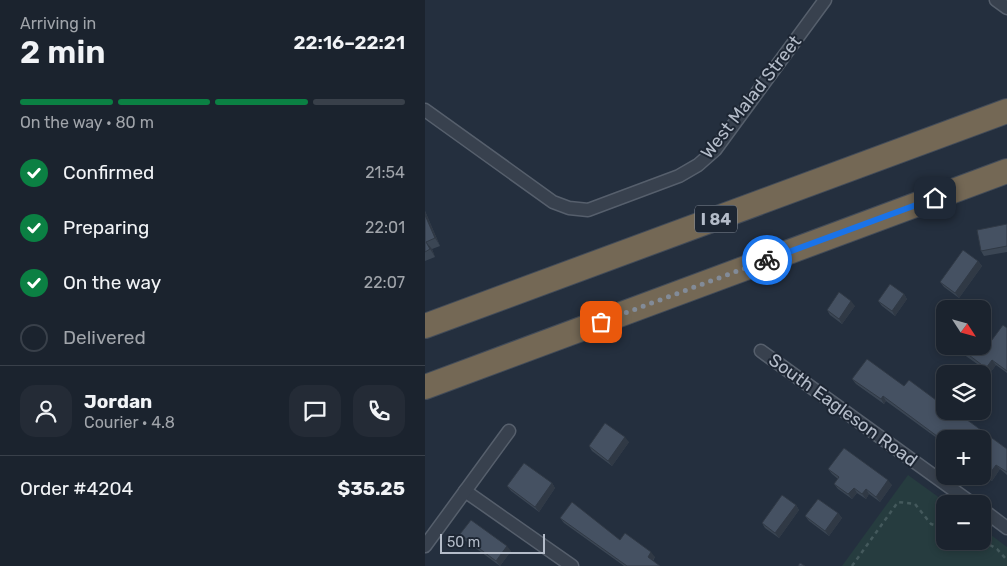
<!DOCTYPE html>
<meta charset="utf-8">
<style>
body{margin:0;font-family:Rubik,sans-serif;background:#242b36;color:#f1f3f6;height:100vh;display:flex;flex-direction:column;font-size:19px;white-space:nowrap}
*{box-sizing:border-box;margin:0}
p{font-size:16px;color:#a0a4aa}
.icon{flex:none;width:28px;height:28px;fill:none;stroke:currentColor;stroke-width:2;stroke-linecap:round;stroke-linejoin:round}
.map{position:relative;flex:1;overflow:hidden}
.side{display:flex;flex-direction:column;background:#1b232e;width:425px}
.side>*{flex:none}
.needle{width:32px;rotate:126deg}
.fabs{position:absolute;left:511px;top:300px;display:grid;gap:10px}
.fabs a{display:grid;place-items:center;width:55px;height:55px;border-radius:10px;background:#1b232e;box-shadow:0 2px 8px #0003,0 0 0 1px #39404a;font-size:25px}
.scale{position:absolute;left:15px;bottom:12px;width:105px;box-sizing:border-box;padding-left:5px;border:2px solid #b4bcc9;border-top:0;font-size:14px;line-height:18px;white-space:nowrap;color:#b4bcc9;-webkit-text-stroke:4px #1d2633;paint-order:stroke}
.pin{position:absolute;display:grid;place-items:center;width:42px;height:42px;color:#fff;margin:-21px;border-radius:10px;box-shadow:0 2px 8px #0006}
.courier{position:absolute;display:grid;place-items:center;width:50px;height:50px;margin:-25px;border:4px solid #1a73e8;border-radius:50%;background:#fff;color:#222;box-shadow:0 1px 6px #0007}
.headline em{font-style:normal;font-weight:600}
.headline div{display:flex;flex-direction:column-reverse}
.headline{display:flex;align-items:center;justify-content:space-between;height:85px;padding:0 20px}
h1{font-size:32px;font-weight:600;line-height:38px}
.bar{display:grid;grid-template-columns:repeat(4,1fr);gap:8px 5px;align-content:center;height:60px;padding:0 20px}
.bar i{height:6px;border-radius:4px;background:#39404a}
.bar .selected{background:#0b8043}
.bar p{grid-column:span 4}
.line{display:flex;align-items:center;gap:12px;padding:0 20px;border-top:1px solid #39404a}
.line div{flex:1}
.round{display:grid;place-items:center;flex:none;width:52px;height:52px;border-radius:15px;background:#242b36}
ol{padding:0 20px;list-style:none}
li{display:flex;align-items:center;gap:15px;height:55px}
li p{margin-inline-start:auto}
li .icon{padding:5px;border-radius:50%;background:#0b8043;color:#fff;stroke-width:4}
li:last-child{color:#a0a4aa}
li i{width:28px;height:28px;border:2px solid #39404a;border-radius:50%}
main{display:flex;flex:1;min-height:0}
.map>svg:first-child{display:block}
</style>
<main>
<section class="side">
<div class="headline"><div><h1>2 min</h1><p>Arriving in</p></div><em>22:16–22:21</em></div>
<div class="bar"><i class="selected"></i><i class="selected"></i><i class="selected"></i><i></i><p>On the way · 80 m</p></div>
<ol>
<li><svg class="icon" aria-label="check" viewBox="0 0 24 24"><path d="M5 12l5 5 9-10"/></svg>Confirmed<p>21:54</p></li>
<li><svg class="icon" aria-label="check" viewBox="0 0 24 24"><path d="M5 12l5 5 9-10"/></svg>Preparing<p>22:01</p></li>
<li><svg class="icon" aria-label="check" viewBox="0 0 24 24"><path d="M5 12l5 5 9-10"/></svg>On the way<p>22:07</p></li>
<li><i></i>Delivered</li>
</ol>
<div class="line" style="height:90px"><a class="round"><svg class="icon" aria-label="person" viewBox="0 0 24 24"><circle cx="12" cy="8" r="4"/><path d="M4 21q1-7 8-7t8 7"/></svg></a><div><b>Jordan</b><p>Courier · 4.8</p></div><a class="round"><svg class="icon" aria-label="chat" viewBox="0 0 24 24"><path d="M4 5h16v11H9l-5 4z"/></svg></a><a class="round"><svg class="icon" aria-label="phone" viewBox="0 0 24 24"><path d="M5 4h4l2 5-3 2q2 4 5 5l2-3 5 2v4C11 20 4 13 5 4z"/></svg></a></div>
<div class="line" style="height:65px"><div>Order #4204</div><b>$35.25</b></div>
</section>
<div class="map">
<svg width="582" height="566" viewBox="0 0 582 566">
<rect width="100%" height="100%" fill="#242f3e"/>
<polygon fill="#263c3f" points="483,475 523,504 520,504 520,541 558,541 558,529 582,547 582,566 417,566"/>
<g fill="none" stroke-linecap="round" stroke-linejoin="round">
<defs>
<g id="minor">
<polyline points="571,0 582,8"/>
<polyline points="0,110 128,202 144,208 163,210 254,176 273,165 290,150 400,0"/>
<polyline points="336,351 548,504"/>
<polyline points="40,491 147,566"/>
<polyline points="558,510 582,528"/>
<polyline points="0,546 84,431"/>
</g>
<g id="motorway">
<polyline points="0,326 582,111"/>
<polyline points="0,387 582,171"/>
</g>
</defs>
<use href="#minor" stroke="#565f6c" stroke-width="15"/>
<use href="#motorway" stroke="#434c59" stroke-width="26"/>
<g stroke="#44595c" stroke-width="2.5" stroke-dasharray="4 4" stroke-linecap="butt">
<polyline points="558,541 572,549 582,560"/>
<polyline points="427,566 473,502 490,504 506,524 520,528"/>
</g>
<use href="#minor" stroke="#38414e" stroke-width="12"/>
<use href="#motorway" stroke="#746855" stroke-width="24"/>
</g>
<g fill="#3b4654">
<polygon points="0,211 15,246 7,249 10,257 0,261"/>
<polygon points="582,224 582,252 559,256 556,251"/>
<polygon points="553,261 557,266 534,298 519,287 515,282"/>
<polygon points="479,294 482,299 470,316 457,306 453,301"/>
<polygon points="430,306 417,324 405,315 402,310"/>
<polygon points="582,328 582,373 571,365 565,373 538,354 531,346 558,346 564,344"/>
<polygon points="427,379 479,386 520,411 536,411 534,414 582,449 582,475 575,469 567,481 558,474 558,439 520,439 520,444 461,401 459,404 431,384"/>
<polygon points="204,442 187,466 167,451 164,446"/>
<polygon points="403,469 467,485 455,502 444,494 441,499 432,493 427,499 413,489 409,484 413,479 407,474"/>
<polygon points="127,483 130,488 114,512 86,491 82,486"/>
<polygon points="371,505 374,510 354,538 340,528 337,523"/>
<polygon points="413,513 417,518 404,536 384,521 380,516"/>
<polygon points="135,518 230,557 228,561 235,566 199,566 139,523"/>
<polygon points="35,534 86,551 75,566 38,539"/>
</g>
<g fill="#303945">
<polygon points="0,211 15,246 10,238 0,215"/>
<polygon points="1,242 7,249 10,257 5,249"/>
<polygon points="553,261 557,266 534,298 530,293"/>
<polygon points="479,294 482,299 470,316 467,311"/>
<polygon points="426,301 430,306 417,324 414,319"/>
<polygon points="567,360 571,365 565,373 561,368"/>
<polygon points="458,396 461,401 459,404 456,399"/>
<polygon points="200,437 204,442 187,466 183,461"/>
<polygon points="571,465 575,469 567,481 563,476"/>
<polygon points="463,480 467,485 455,502 451,497"/>
<polygon points="127,483 130,488 114,512 110,507"/>
<polygon points="429,488 432,493 427,499 423,494"/>
<polygon points="441,489 444,494 441,499 437,494"/>
<polygon points="371,505 374,510 354,538 350,533"/>
<polygon points="413,513 417,518 404,536 400,531"/>
<polygon points="82,546 86,551 75,566 71,561"/>
<polygon points="226,552 230,557 226,562 223,557"/>
</g>
<g fill="#455162" stroke="#303945">
<polygon points="0,215 10,238 1,242 5,249 0,252"/>
<polygon points="582,224 582,246 556,251 552,230"/>
<polygon points="538,250 553,261 530,293 515,282"/>
<polygon points="465,284 479,294 467,311 453,301"/>
<polygon points="414,292 426,301 414,319 402,310"/>
<polygon points="520,322 520,334 514,328"/>
<polygon points="578,325 582,328 582,371 567,360 561,368 532,346 558,346 558,337 564,344"/>
<polygon points="442,359 479,386 484,380 519,406 520,405 520,411 530,411 582,449 582,472 571,465 563,476 558,472 558,439 520,439 520,442 458,396 456,399 427,379"/>
<polygon points="180,423 200,437 183,461 164,446"/>
<polygon points="419,448 463,480 451,497 441,489 437,494 429,488 423,494 409,484 414,477 403,469"/>
<polygon points="99,463 127,483 110,507 82,486"/>
<polygon points="357,495 371,505 350,533 337,523"/>
<polygon points="393,499 413,513 400,531 380,516"/>
<polygon points="147,502 195,540 200,533 226,552 223,557 235,566 202,566 135,518"/>
<polygon points="46,520 82,546 71,561 35,534"/>
<polygon points="375,563 380,566 373,566"/>
</g>
<g fill="none" stroke-linecap="round" stroke-linejoin="round">
<polyline stroke="#828b98" stroke-width="5" stroke-dasharray="0 9" points="176,322 342,260"/>
<polyline stroke="#1a73e8" stroke-width="6" points="342,260 510,198"/>
</g>
<g text-anchor="middle" dominant-baseline="central" stroke-width="4" stroke-linejoin="round" paint-order="stroke">
<rect fill="#1d2633" stroke="#878f9c" stroke-width="1" x="270" y="205.5" width="42" height="27" rx="4"/>
<g font-size="16" font-weight="bold" fill="#b4bcc9">
<text x="291" y="219">I 84</text>
</g>
<g font-size="18" fill="#b4bcc9" stroke="#1d2633">
<text transform="translate(326 97) rotate(-52)">West Malad Street</text>
<text transform="translate(418 410) rotate(36)">South Eagleson Road</text>
</g>
</g>
</svg>
<div class="fabs">
<a><svg class="needle" viewBox="-14 -14 28 28"><path d="M0-13l5 13h-10z" fill="#e53935"/><path d="M0 13l5-13h-10z" fill="#a0a4aa"/></svg></a>
<a><svg class="icon" aria-label="layers" viewBox="0 0 24 24"><path d="M12 4l9 5-9 5-9-5zM3 14l9 5 9-5"/></svg></a>
<a>+</a>
<a>−</a>
</div>
<div class="scale">50 m</div>
<div class="pin" style="left:176px;top:322px;background:#ea580c"><svg class="icon" aria-label="bag" viewBox="0 0 24 24"><path d="M5 8h14l-1 12H6zM9 8a3 3 0 0 1 6 0"/></svg></div>
<div class="pin" style="left:510px;top:198px;background:#1f2937"><svg class="icon" aria-label="home" viewBox="0 0 24 24"><path d="M3 11l9-7 9 7M6 9v11h12V9"/></svg></div>
<div class="courier" style="left:342px;top:260px"><svg class="icon" aria-label="bike" viewBox="0 0 24 24"><circle cx="6" cy="16" r="4"/><circle cx="18" cy="16" r="4"/><path d="M6 16l4-8h5l3 8M10 8l3 8H6M13 5h3"/></svg></div>
</div>
</main>
